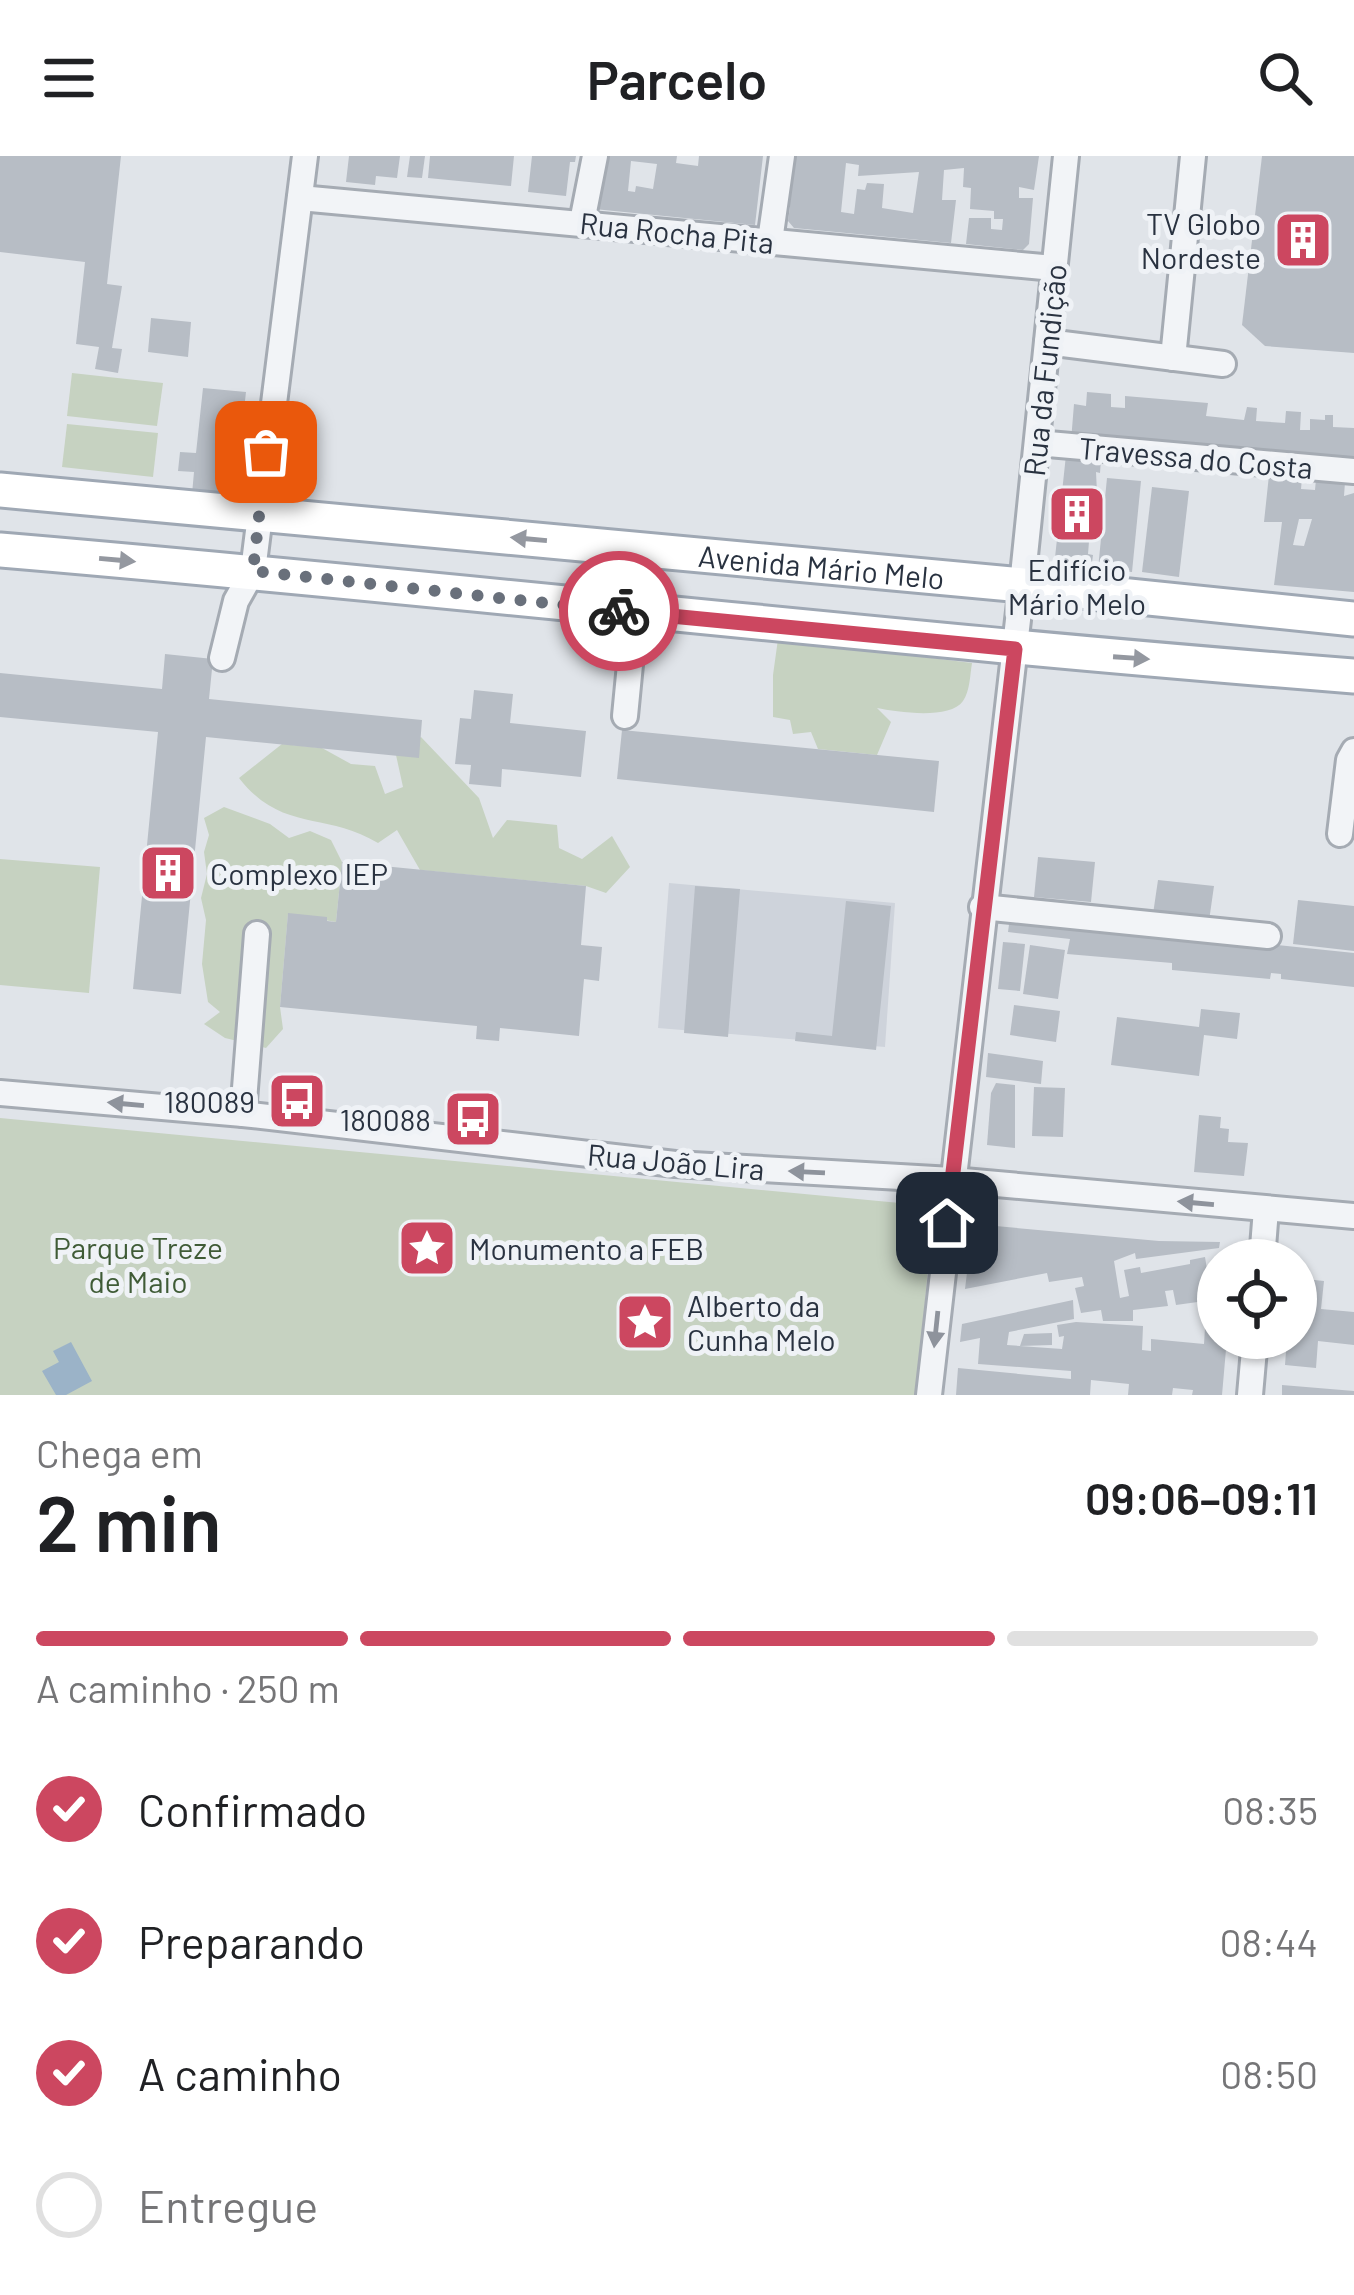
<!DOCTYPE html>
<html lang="pt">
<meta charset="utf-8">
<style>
body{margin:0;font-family:Barlow,sans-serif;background:#f6f6f6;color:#202124;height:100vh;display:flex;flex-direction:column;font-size:45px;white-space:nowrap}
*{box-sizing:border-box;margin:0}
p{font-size:39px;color:#757577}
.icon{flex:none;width:66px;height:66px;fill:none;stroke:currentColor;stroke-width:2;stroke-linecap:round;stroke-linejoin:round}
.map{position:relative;height:1239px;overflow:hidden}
.panel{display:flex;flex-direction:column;background:#fff;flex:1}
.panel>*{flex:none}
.controls{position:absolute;left:1197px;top:1083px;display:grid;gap:24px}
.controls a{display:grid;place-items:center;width:120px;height:120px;border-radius:50%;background:#fff;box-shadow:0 3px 9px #0004;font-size:60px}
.pin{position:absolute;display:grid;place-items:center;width:102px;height:102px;color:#fff;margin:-51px;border-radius:24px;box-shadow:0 6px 18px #0006}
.courier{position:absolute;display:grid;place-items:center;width:120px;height:120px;margin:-60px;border:9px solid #cc4760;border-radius:50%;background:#fff;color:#222;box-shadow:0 3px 15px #0007}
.summary em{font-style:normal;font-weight:600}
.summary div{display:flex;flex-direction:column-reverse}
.summary{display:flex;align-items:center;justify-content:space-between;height:204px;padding:0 36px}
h1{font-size:78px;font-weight:600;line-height:90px}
.bar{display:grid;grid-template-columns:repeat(4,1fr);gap:18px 12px;align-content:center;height:144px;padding:0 36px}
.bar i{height:15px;border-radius:9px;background:#e0e0e0}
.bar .active{background:#cc4760}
.bar p{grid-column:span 4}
ol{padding:0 36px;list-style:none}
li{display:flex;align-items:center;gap:36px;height:132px}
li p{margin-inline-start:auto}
li .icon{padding:12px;border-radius:50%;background:#cc4760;color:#fff;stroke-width:4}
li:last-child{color:#757577}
li i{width:66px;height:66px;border:6px solid #e0e0e0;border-radius:50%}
header{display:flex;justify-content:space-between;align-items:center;height:156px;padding:0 36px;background:#fff;font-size:54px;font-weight:600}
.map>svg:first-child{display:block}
</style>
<header><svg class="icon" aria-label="menu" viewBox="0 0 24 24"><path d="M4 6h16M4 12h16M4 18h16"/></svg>Parcelo<svg class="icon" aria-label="search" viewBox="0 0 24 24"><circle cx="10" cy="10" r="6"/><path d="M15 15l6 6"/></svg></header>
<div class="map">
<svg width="1354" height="1239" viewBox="0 0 1354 1239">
<rect width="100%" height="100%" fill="#e0e4e9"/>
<polygon fill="#ced3db" points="669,727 895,747 885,891 658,872"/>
<g fill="#c6d2c1">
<polygon points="72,217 163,227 157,270 67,260"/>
<polygon points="67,268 158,277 153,321 62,311"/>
<path d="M778 483 972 507C970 519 970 535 963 545 950 564 897 556 877 552L891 566 877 599 818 593 811 576 793 578 790 564 773 561V519Z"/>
<path d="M421 581 479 642 493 682 507 664 557 669 559 692 582 703 612 680 630 711 606 737 586 730 420 714 397 674 378 687C325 655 282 677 239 622L282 588 322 592 351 608 375 610 385 638 403 631 396 599Z"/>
<polygon points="224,651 270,668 289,682 310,675 331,684 342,706 336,766 288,758 280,851 283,873 266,892 225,882 204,868 220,856 208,846 202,808 206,764 201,742 207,718 204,696 209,679 204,662"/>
<polygon points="0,703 100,711 89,837 0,829"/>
<polygon points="0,962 921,1049 930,1056 932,1065 917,1239 0,1239"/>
</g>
<polygon fill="#9bb3c8" points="71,1186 92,1225 66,1239 56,1239 42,1215 59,1206 53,1195"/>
<g fill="#b7bdc5" fill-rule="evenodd">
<polygon points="0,0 121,0 107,128 122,130 112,192 122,193 118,217 95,213 99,191 76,188 85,106 0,96"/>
<polygon points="349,0 400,0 397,22 376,20 375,29 346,26"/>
<polygon points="410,0 425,0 422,22 407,21"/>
<polygon points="430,0 514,0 511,30 428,22"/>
<polygon points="532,0 576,0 575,6 570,6 566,40 528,36"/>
<path d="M599 0H677L676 7 698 10 699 0H763L755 69 594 53ZM631 5 657 8 653 33 636 30 635 36 628 35Z"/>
<path d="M796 0H1039L1034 34 1019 31V42H1033L1029 88 1023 94 966 88 969 62H991V73L1002 74 1003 63H994V55L970 53 971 32 963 31 964 12 944 14 942 44H956L951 87 794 72 788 65 790 51 787 50ZM846 7 859 9 858 20 919 16 913 57 882 52 884 28 867 27 865 34 857 33 854 58 841 56Z"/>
<polygon points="1262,0 1354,0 1354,197 1265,190 1242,169"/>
<polygon points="151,162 191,166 188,201 148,196"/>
<polygon points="203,232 246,236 234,343 192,338 194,316 178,315 180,296 196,297"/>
<polygon points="1087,236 1111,238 1111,251 1125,252 1125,240 1208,247 1206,260 1244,264 1247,251 1257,252 1256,265 1285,267 1286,255 1301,256 1300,274 1310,274 1310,263 1325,264 1325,259 1333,259 1333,271 1354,272 1354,311 1071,285 1074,248 1086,250"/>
<polygon points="1066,299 1101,303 1100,317 1096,316 1097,337 1093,341 1098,341 1097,351 1092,351 1091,364 1096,364 1095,374 1090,373 1088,398 1093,399 1091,414 1054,411"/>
<path d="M1269 319 1302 322 1301 333 1315 334 1316 323 1345 326 1344 340 1354 337V436L1274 429 1282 366H1264ZM1299 363H1312L1304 390 1293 389Z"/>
<polygon points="1107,322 1141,325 1132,416 1098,413"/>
<polygon points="1152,331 1189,335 1179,421 1142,416"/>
<polygon points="165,498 213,503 209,543 422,564 419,602 206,581 181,838 133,833 158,576 0,561 0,517 162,533"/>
<polygon points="474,534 513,538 510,567 586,575 581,621 502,613 501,631 469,628 471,609 455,608 460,562 471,563"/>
<polygon points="622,574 939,605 934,656 617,623"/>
<polygon points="1038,701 1095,706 1091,746 1034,741"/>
<polygon points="342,706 586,730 581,789 602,791 599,825 584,823 579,880 500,872 499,885 476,883 477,870 280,851 288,757 327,761 327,765 336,766"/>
<polygon points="1158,724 1214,730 1209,765 1153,758"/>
<polygon points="695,730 740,733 728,881 684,877"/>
<polygon points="1298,744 1354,750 1354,795 1293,788"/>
<polygon points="846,745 891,750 876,894 795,885 796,876 832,880"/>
<polygon points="1010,761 1354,797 1354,831 1281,823 1281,818 1271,817 1270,823 1172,814 1172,807 1067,798 1070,783 1008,776"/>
<polygon points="1003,786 1025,788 1020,835 998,833"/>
<polygon points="1030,789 1065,794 1058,843 1023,838"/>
<polygon points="1014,849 1060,855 1056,886 1010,879"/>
<polygon points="1201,853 1240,857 1237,883 1204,879 1199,920 1111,909 1117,861 1199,871"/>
<polygon points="988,897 1043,905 1041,928 986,921"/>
<polygon points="996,927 1015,929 1015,992 987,989 991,937"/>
<polygon points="1034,931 1065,932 1063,981 1032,980"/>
<polygon points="1199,959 1221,961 1220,972 1229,973 1228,986 1248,987 1244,1020 1194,1016"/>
<polygon points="973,1068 1159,1085 1220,1086 1219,1092 1136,1103 1135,1097 1114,1105 1120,1142 1129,1140 1124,1114 1140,1111 1141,1117 1190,1108 1190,1104 1205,1101 1212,1144 1176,1149 1173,1134 1165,1135 1168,1150 1133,1154 1133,1165 1103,1165 1101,1154 1081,1157 1075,1132 1084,1130 1082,1121 1049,1126 1047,1117 965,1133"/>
<polygon points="1296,1122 1324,1125 1321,1153 1354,1156 1354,1189 1318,1185 1316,1212 1285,1209 1287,1182 1296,1182"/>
<polygon points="1073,1144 1074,1163 1009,1176 1007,1189 1062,1193 1064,1180 1059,1181 1057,1169 1076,1166 1143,1170 1142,1194 1151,1195 1151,1183 1204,1188 1206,1155 1218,1156 1218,1182 1227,1182 1222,1239 1192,1239 1193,1234 1173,1232 1172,1239 1128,1239 1129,1228 1091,1224 1090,1239 956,1239 958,1212 1071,1223 1071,1215 978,1208 980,1182 960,1186 962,1168"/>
<polygon points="1052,1177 1052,1189 1020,1190 1024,1178"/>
<polygon points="1282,1229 1354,1235 1354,1239 1282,1239"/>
</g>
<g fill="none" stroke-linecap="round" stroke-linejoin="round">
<defs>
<g id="minor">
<polyline points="300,42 1054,112"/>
<polyline points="582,66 595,0"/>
<polyline points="770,85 782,0"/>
<polyline points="1047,186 1223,208"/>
<polyline points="1173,202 1193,0"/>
<polyline points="1037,287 1354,315"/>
<polyline points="222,502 236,445 253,415 305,0"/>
<polyline points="625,560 635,457"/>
<polyline points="1340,678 1349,604 1354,595"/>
<polyline points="982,751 1268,780"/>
<polyline points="0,937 243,958 675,1008 952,1024 1354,1060"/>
<polyline points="243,958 257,778"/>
<polyline points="1262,1104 1266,1053"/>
<polyline points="929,1239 1022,429 1066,0"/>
<polyline points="1250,1239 1255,1182"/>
</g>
<g id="major">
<path id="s1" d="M0 334 1022 429 1354 463"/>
<path d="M0 394C452 432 902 485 1354 520"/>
</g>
</defs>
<use href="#minor" stroke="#a5abb3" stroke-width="30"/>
<use href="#major" stroke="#9fa8b4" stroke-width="39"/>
<use href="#minor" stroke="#f2f4f7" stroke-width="24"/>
<use href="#major" stroke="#fff" stroke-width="33"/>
</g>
<defs><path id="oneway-solid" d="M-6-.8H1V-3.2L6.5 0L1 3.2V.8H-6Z" transform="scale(3)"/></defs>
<g fill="#9498a0">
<use href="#oneway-solid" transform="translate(529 383) rotate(-175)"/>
<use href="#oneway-solid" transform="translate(117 404) rotate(5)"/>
<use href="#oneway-solid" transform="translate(1131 502) rotate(4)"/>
</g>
<g fill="#8e939c">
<use href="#oneway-solid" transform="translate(126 948) rotate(-175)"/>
<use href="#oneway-solid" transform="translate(807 1016) rotate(-177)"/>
<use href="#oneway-solid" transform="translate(1196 1047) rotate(-175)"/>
<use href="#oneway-solid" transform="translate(936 1173) rotate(96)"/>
</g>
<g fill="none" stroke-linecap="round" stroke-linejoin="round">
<polyline stroke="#69707b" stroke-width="12" stroke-dasharray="0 21.6" points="266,296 253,415 619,455"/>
<polyline stroke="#cc4760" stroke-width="15" points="619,455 1015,493 947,1067"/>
</g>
<defs>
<symbol id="building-square" viewBox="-11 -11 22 22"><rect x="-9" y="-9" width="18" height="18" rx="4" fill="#cc4760" stroke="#eff2f6"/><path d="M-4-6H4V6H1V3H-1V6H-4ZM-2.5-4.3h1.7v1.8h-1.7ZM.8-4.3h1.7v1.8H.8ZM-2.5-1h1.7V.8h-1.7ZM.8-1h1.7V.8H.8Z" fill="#fff"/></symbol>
<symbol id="bus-square" viewBox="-11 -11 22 22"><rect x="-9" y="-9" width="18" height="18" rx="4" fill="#cc4760" stroke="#eff2f6"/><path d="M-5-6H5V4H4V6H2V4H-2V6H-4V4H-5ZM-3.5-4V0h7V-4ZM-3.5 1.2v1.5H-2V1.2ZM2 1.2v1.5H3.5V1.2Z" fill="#fff"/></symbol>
<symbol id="sight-square" viewBox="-11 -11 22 22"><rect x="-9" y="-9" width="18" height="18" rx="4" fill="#cc4760" stroke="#eff2f6"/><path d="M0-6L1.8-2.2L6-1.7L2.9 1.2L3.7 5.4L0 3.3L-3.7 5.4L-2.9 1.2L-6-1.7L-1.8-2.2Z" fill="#fff"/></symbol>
</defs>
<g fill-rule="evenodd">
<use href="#building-square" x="1270" y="51" width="66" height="66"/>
<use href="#building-square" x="1044" y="325" width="66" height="66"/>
<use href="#building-square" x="135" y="684" width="66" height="66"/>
<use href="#bus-square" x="264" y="912" width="66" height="66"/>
<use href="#bus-square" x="440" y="930" width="66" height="66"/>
<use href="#sight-square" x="394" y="1059" width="66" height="66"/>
<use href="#sight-square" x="612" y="1133" width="66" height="66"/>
</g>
<g text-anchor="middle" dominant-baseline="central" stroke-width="10" stroke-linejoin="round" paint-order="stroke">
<g font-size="30" fill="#293240" stroke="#eff2f6" text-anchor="end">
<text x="1261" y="67">TV Globo<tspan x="1261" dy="34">Nordeste</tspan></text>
<text x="1077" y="413" text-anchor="middle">Edifício<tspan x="1077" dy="34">Mário Melo</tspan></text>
<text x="210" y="717" text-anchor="start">Complexo IEP</text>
<text x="255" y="945">180089</text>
<text x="431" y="963">180088</text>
<text x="469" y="1092" text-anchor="start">Monumento a FEB</text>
<text x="687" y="1149" text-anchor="start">Alberto da<tspan x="687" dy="34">Cunha Melo</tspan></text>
</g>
<g font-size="30" fill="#293240" stroke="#eff2f6">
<text transform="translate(677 76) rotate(6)">Rua Rocha Pita</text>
<text transform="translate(1044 214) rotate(-84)">Rua da Fundição</text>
<text transform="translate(1196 301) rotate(5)">Travessa do Costa</text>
<text stroke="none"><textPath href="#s1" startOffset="825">Avenida Mário Melo</textPath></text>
<text transform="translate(676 1005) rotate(5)">Rua João Lira</text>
</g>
<g font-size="30" fill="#3f5b36" stroke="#eff2f6">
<text x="138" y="1091">Parque Treze<tspan x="138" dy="34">de Maio</tspan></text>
</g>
</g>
</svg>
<div class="controls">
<a><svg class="icon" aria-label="locate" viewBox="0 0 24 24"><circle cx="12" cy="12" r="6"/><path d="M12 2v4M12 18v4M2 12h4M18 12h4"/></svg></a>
</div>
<div class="pin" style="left:266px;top:296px;background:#ea580c"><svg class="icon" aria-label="bag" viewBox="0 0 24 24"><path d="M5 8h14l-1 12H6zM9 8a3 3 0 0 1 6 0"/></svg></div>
<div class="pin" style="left:947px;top:1067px;background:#1f2937"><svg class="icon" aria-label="home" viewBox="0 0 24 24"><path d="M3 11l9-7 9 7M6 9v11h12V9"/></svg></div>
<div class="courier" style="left:619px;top:455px"><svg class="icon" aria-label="bike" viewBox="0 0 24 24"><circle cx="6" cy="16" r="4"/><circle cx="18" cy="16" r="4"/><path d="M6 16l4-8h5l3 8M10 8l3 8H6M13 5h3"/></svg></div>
</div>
<section class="panel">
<div class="summary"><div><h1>2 min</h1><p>Chega em</p></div><em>09:06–09:11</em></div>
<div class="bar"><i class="active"></i><i class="active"></i><i class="active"></i><i></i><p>A caminho · 250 m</p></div>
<ol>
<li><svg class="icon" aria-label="check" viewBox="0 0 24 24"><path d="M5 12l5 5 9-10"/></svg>Confirmado<p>08:35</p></li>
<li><svg class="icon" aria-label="check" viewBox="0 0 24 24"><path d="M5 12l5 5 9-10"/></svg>Preparando<p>08:44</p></li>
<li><svg class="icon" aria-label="check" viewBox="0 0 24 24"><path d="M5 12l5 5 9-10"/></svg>A caminho<p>08:50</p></li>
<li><i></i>Entregue</li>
</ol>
</section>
